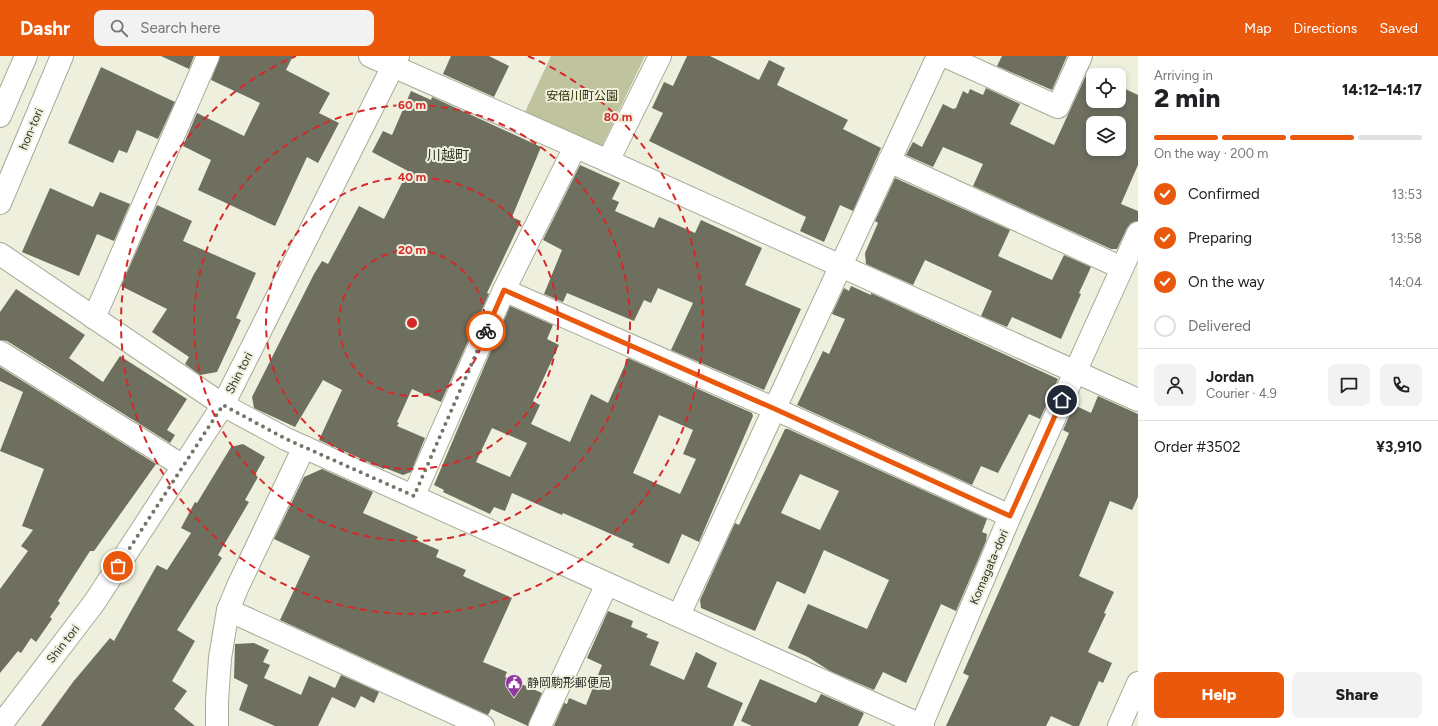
<!DOCTYPE html>
<meta charset="utf-8">
<style>
body{margin:0;font-family:Figtree,"Noto Sans JP",sans-serif;background:#f2f2f2;color:#202124;height:100vh;display:flex;flex-direction:column;font-size:15px;white-space:nowrap}
*{box-sizing:border-box;margin:0}
p{font-size:13px;color:#757577}
.icon{flex:none;width:22px;height:22px;fill:none;stroke:currentColor;stroke-width:2;stroke-linecap:round;stroke-linejoin:round}
.map{position:relative;flex:1;overflow:hidden}
.side{display:flex;flex-direction:column;background:#fff;width:300px}
.side>*{flex:none}
.fabs{position:absolute;left:1086px;top:12px;display:grid;gap:8px}
.fabs a{display:grid;place-items:center;width:40px;height:40px;border-radius:8px;background:#fff;box-shadow:0 2px 6px #0003;font-size:20px}
.pin{position:absolute;display:grid;place-items:center;width:34px;height:34px;color:#fff;margin:-17px;border:2px solid #fff;border-radius:50%;box-shadow:0 1px 4px #0007}
.courier{position:absolute;display:grid;place-items:center;width:40px;height:40px;margin:-20px;border:3px solid #ea580c;border-radius:50%;background:#fff;color:#222;box-shadow:0 1px 5px #0007}
.overview em{font-style:normal;font-weight:800}
.overview div{display:flex;flex-direction:column-reverse}
.overview{display:flex;align-items:center;justify-content:space-between;height:68px;padding:0 16px}
h1{font-size:26px;font-weight:800;line-height:30px}
.bar{display:grid;grid-template-columns:repeat(4,1fr);gap:6px 4px;align-content:center;height:48px;padding:0 16px}
.bar i{height:5px;border-radius:3px;background:#e0e0e0}
.bar .active{background:#ea580c}
.bar p{grid-column:span 4}
.line{display:flex;align-items:center;gap:10px;padding:0 16px;border-top:1px solid #e0e0e0}
.line div{flex:1}
.round{display:grid;place-items:center;flex:none;width:42px;height:42px;border-radius:8px;background:#f2f2f2}
ol{padding:0 16px;list-style:none}
li{display:flex;align-items:center;gap:12px;height:44px}
li p{margin-inline-start:auto}
li .icon{padding:4px;border-radius:50%;background:#ea580c;color:#fff;stroke-width:4}
li:last-child{color:#757577}
li i{width:22px;height:22px;border:2px solid #e0e0e0;border-radius:50%}
.primary-button{display:flex;gap:8px;margin-top:auto;padding:8px 16px}
.primary-button a{flex:1;height:46px;border-radius:8px;background:#ea580c;color:#fff;font-size:16px;font-weight:800;line-height:46px;text-align:center}
.primary-button a+a{background:#f2f2f2;color:#202124}
header{display:flex;align-items:center;gap:24px;box-sizing:border-box;height:56px;padding:0 20px;background:#ea580c;color:#fff}
header strong{font-size:19px}
nav{display:flex;gap:22px;margin-inline-start:auto;font-size:14px}
.search{width:280px;height:36px;background:#f2f2f2;display:flex;align-items:center;gap:10px;box-sizing:border-box;padding:0 14px;border-radius:8px;color:#757577;font-size:15px}
main{display:flex;flex:1;min-height:0}
.map>svg:first-child{display:block}
</style>
<header>
<strong>Dashr</strong>
<div class="search"><svg class="icon" aria-label="search" viewBox="0 0 24 24"><circle cx="10" cy="10" r="6"/><path d="M15 15l6 6"/></svg>Search here</div>
<nav><a>Map</a><a>Directions</a><a>Saved</a></nav>
</header>
<main>
<div class="map">
<svg width="1138" height="670" viewBox="0 0 1138 670">
<rect width="100%" height="100%" fill="#eef0dd"/>
<polygon fill="#bfc39e" points="551,0 645,0 601,92 525,56"/>
<g fill="#6e6f5f" fill-rule="evenodd">
<polygon points="161,0 194,0 189,13"/>
<polygon points="220,0 293,0 286,14 330,37 319,57 339,67 318,107 307,101 275,170 198,134 211,104 183,90 197,57 244,80 260,47 211,24"/>
<polygon points="451,0 489,0 509,10 494,41 443,18"/>
<polygon points="687,0 710,0 759,24 769,4 785,12 777,29 848,64 843,73 881,92 853,155 840,149 824,186 800,175 806,161 649,85 663,57 652,52 664,26 673,30"/>
<polygon points="1002,0 1067,0 1052,34 997,10"/>
<polygon points="101,11 175,46 158,83 137,74 127,97 119,94 113,107 68,87"/>
<path d="M1088 15 1095 19H1093V45H1119V30L1138 39V109L1121 148 1138 155V165L1131 167 1127 172 1117 193H1111L973 130 983 108 943 91 933 111 906 99 913 86 922 91 943 48 953 53 956 52 963 35 968 38 970 33 983 39 986 32 1020 48 1010 68 1054 89ZM1093 67H1119V93H1093Z"/>
<polygon points="411,35 431,44 432,41 541,91 512,161 521,165 487,237 489,238 441,346 412,333 397,366 399,367 397,370 425,382 411,416 403,419 385,412 384,413 319,384 342,334 323,324 295,371 254,352 252,341 314,218 322,205 328,208 359,150 384,163 408,115 372,96 383,75 392,79"/>
<polygon points="580,109 620,127 612,143 619,146 615,155 654,172 659,161 695,177 701,164 762,192 745,229 801,253 764,334 671,294 693,247 658,232 651,247 644,244 634,265 567,237 563,246 544,238 562,194 543,184"/>
<polygon points="895,122 1010,174 998,200 1052,224 1064,199 1091,211 1079,237 1081,238 1061,283 1012,261 1007,271 981,260 992,235 925,204 913,229 866,208 865,197 878,167 875,165"/>
<polygon points="50,132 93,151 100,136 130,148 114,185 97,178 79,220 22,196"/>
<polygon points="157,149 192,165 183,185 256,217 236,262 241,264 217,316 200,319 185,308 189,301 152,276 167,253 121,230"/>
<polygon points="851,230 871,239 871,237 1058,323 1040,363 1029,358 998,417 981,410 972,429 797,349 823,295 829,298 845,263 832,258 844,232 849,235"/>
<polygon points="16,233 85,279 69,302 103,326 120,300 187,343 167,374 175,379 170,387 7,285 0,284 0,256"/>
<path d="M510 250 553 269 547 283 559 289 533 345 540 349 531 368 570 386 591 338 608 347 628 302 752 357 753 360 699 486 682 478 669 508 632 491 634 488 563 457 562 459 512 437 505 455 494 451 490 458 443 436 444 434 434 429ZM659 359 693 374 683 398 696 403 680 438 633 417ZM492 372 527 387 510 421 476 406Z"/>
<polygon points="0,311 156,408 94,495 90,495 58,545 60,547 50,561 52,563 36,586 31,582 21,597 18,595 0,617 0,533 28,495 21,490 33,474 22,470 44,413 0,395 23,336 0,325"/>
<polygon points="1098,340 1138,358 1138,441 1132,454 1110,445 1079,520 1114,536 1104,557 1106,558 1088,596 1112,607 1103,627 1099,625 1079,670 1073,670 1051,660 1046,670 946,670 969,620 963,617 1069,377 1063,374 1074,349 1091,357"/>
<path d="M785 373H788L987 463 982 476 987 478 986 485 956 555 941 548 906 627 883 616 874 634 830 615 808 601 788 592 808 548 867 573 889 524 824 494 805 538 777 525 755 575 701 552 700 544 735 467 739 469ZM800 418 839 435 820 474 781 457Z"/>
<polygon points="243,388 265,401 255,419 258,421 245,444 249,446 218,499 222,502 177,574 195,585 172,625 187,635 174,653 195,670 41,670 73,626 110,582 114,585 157,509 167,514 191,477 181,472 195,446 197,447 231,391"/>
<polygon points="322,413 373,436 363,457 418,481 416,484 439,494 436,501 466,514 463,520 512,542 483,606 507,616 505,621 542,637 528,670 491,653 488,659 280,564 310,500 274,483 304,421"/>
<polygon points="608,555 633,565 631,571 648,578 646,581 659,586 650,609 684,624 696,596 717,607 707,631 743,647 733,670 554,670 564,647 567,648 569,642 586,649 602,609 587,602"/>
<polygon points="254,587 269,594 263,606 270,609 264,622 301,639 309,620 335,632 341,619 379,636 374,647 361,640 355,652 332,641 318,670 275,670 239,654 248,629 234,622 235,588"/>
<polygon points="760,623 816,647 821,638 864,657 858,670 752,670 741,665"/>
</g>
<g fill="none" stroke-linecap="round" stroke-linejoin="round">
<defs>
<g id="street">
<polyline points="370,0 608,105 1138,344"/>
<polyline points="945,0 1058,51 1081,0"/>
<polyline points="608,105 660,0"/>
<polyline points="889,105 1122,212"/>
<polyline points="0,198 223,349"/>
<polyline points="504,234 775,353 1010,460"/>
<polyline points="94,262 208,0"/>
<polyline points="0,296 183,410"/>
<polyline points="414,439 504,234 575,91"/>
<polyline points="228,554 483,670"/>
<polyline points="679,559 938,0"/>
<polyline points="217,670 217,645 220,602 228,554 238,530 304,391"/>
<polyline points="540,670 607,528"/>
<polyline points="1119,670 1138,627"/>
</g>
<g id="secondary">
<polyline points="0,60 26,0"/>
<polyline points="0,147 62,0"/>
<polyline points="223,349 286,383 923,670"/>
<polyline points="0,670 94,547 223,349 398,0"/>
<polyline points="921,670 1010,460 1138,177"/>
</g>
</defs>
<use href="#street" stroke="#a8a998" stroke-width="24"/>
<use href="#secondary" stroke="#a8a998" stroke-width="24"/>
<use href="#street" stroke="#fff" stroke-width="22"/>
<use href="#secondary" stroke="#fff" stroke-width="22"/>
</g>
<g fill="none" stroke-linecap="round" stroke-linejoin="round">
<polyline stroke="#747569" stroke-width="4" stroke-dasharray="0 7.2" points="118,510 223,349 286,383 414,440 486,275"/>
<polyline stroke="#ea580c" stroke-width="5" points="486,275 504,234 775,353 1010,460 1062,344"/>
</g>
<g fill="none" stroke="#d62828" stroke-width="2" stroke-dasharray="7 5">
<circle cx="412" cy="267" r="73"/>
<circle cx="412" cy="267" r="146"/>
<circle cx="412" cy="267" r="218"/>
<path d="M528 0A291 291 0 1 1 296 0"/>
</g>
<defs>
<symbol id="civic-pin" viewBox="-11 -11 22 30"><path d="M0 17L-7.5 6A9.5 9.5 0 1 1 7.5 6Z" fill="#9237a2" stroke="#eef0dd"/><path d="M-.6-6.5H3V-4.5H.6V-3L4-1V1h2V6H-6V1h2V-1L-.6-3ZM-1.2 2.5V6h2.4V2.5Z" fill="#fff"/></symbol>
</defs>
<g fill-rule="evenodd">
<use href="#civic-pin" x="504" y="617" width="20" height="27"/>
</g>
<g text-anchor="middle" dominant-baseline="central" stroke-width="4" stroke-linejoin="round" paint-order="stroke">
<g font-size="12" fill="#2f3001" stroke="#eef0dd">
<text x="582" y="40">安倍川町公園</text>
</g>
<g font-size="12" fill="#32332b" stroke="#eef0dd">
<text transform="translate(31 73) rotate(-67)">hon-tori</text>
<text transform="translate(239 317) rotate(-63)">Shin tori</text>
<text transform="translate(989 511) rotate(-67)">Komagata-dori</text>
<text transform="translate(63 588) rotate(-52)">Shin tori</text>
</g>
<g font-size="12" fill="#32332b" stroke="#eef0dd" text-anchor="start">
<text x="527" y="627">静岡駒形郵便局</text>
</g>
<g font-size="14" fill="#313223" stroke="#eef0dd">
<text x="448" y="99">川越町</text>
</g>
</g>
<circle cx="412" cy="267" r="6" fill="#d62828" stroke="#eef0dd" stroke-width="2"/>
<g font-size="12" text-anchor="middle" font-weight="bold" fill="#d62828" stroke="#eef0dd" stroke-width="4" stroke-linejoin="round" paint-order="stroke">
<text x="412" y="53">60 m</text>
<text x="618" y="65">80 m</text>
<text x="412" y="125">40 m</text>
<text x="412" y="198">20 m</text>
</g>
</svg>
<div class="fabs">
<a><svg class="icon" aria-label="locate" viewBox="0 0 24 24"><circle cx="12" cy="12" r="6"/><path d="M12 2v4M12 18v4M2 12h4M18 12h4"/></svg></a>
<a><svg class="icon" aria-label="layers" viewBox="0 0 24 24"><path d="M12 4l9 5-9 5-9-5zM3 14l9 5 9-5"/></svg></a>
</div>
<div class="pin" style="left:118px;top:510px;background:#ea580c"><svg class="icon" aria-label="bag" viewBox="0 0 24 24"><path d="M5 8h14l-1 12H6zM9 8a3 3 0 0 1 6 0"/></svg></div>
<div class="pin" style="left:1062px;top:344px;background:#1f2937"><svg class="icon" aria-label="home" viewBox="0 0 24 24"><path d="M3 11l9-7 9 7M6 9v11h12V9"/></svg></div>
<div class="courier" style="left:486px;top:275px"><svg class="icon" aria-label="bike" viewBox="0 0 24 24"><circle cx="6" cy="16" r="4"/><circle cx="18" cy="16" r="4"/><path d="M6 16l4-8h5l3 8M10 8l3 8H6M13 5h3"/></svg></div>
</div>
<section class="side">
<div class="overview"><div><h1>2 min</h1><p>Arriving in</p></div><em>14:12–14:17</em></div>
<div class="bar"><i class="active"></i><i class="active"></i><i class="active"></i><i></i><p>On the way · 200 m</p></div>
<ol>
<li><svg class="icon" aria-label="check" viewBox="0 0 24 24"><path d="M5 12l5 5 9-10"/></svg>Confirmed<p>13:53</p></li>
<li><svg class="icon" aria-label="check" viewBox="0 0 24 24"><path d="M5 12l5 5 9-10"/></svg>Preparing<p>13:58</p></li>
<li><svg class="icon" aria-label="check" viewBox="0 0 24 24"><path d="M5 12l5 5 9-10"/></svg>On the way<p>14:04</p></li>
<li><i></i>Delivered</li>
</ol>
<div class="line" style="height:72px"><a class="round"><svg class="icon" aria-label="person" viewBox="0 0 24 24"><circle cx="12" cy="8" r="4"/><path d="M4 21q1-7 8-7t8 7"/></svg></a><div><b>Jordan</b><p>Courier · 4.9</p></div><a class="round"><svg class="icon" aria-label="chat" viewBox="0 0 24 24"><path d="M4 5h16v11H9l-5 4z"/></svg></a><a class="round"><svg class="icon" aria-label="phone" viewBox="0 0 24 24"><path d="M5 4h4l2 5-3 2q2 4 5 5l2-3 5 2v4C11 20 4 13 5 4z"/></svg></a></div>
<div class="line" style="height:52px"><div>Order #3502</div><b>¥3,910</b></div>
<div class="primary-button"><a>Help</a><a>Share</a></div>
</section>
</main>
